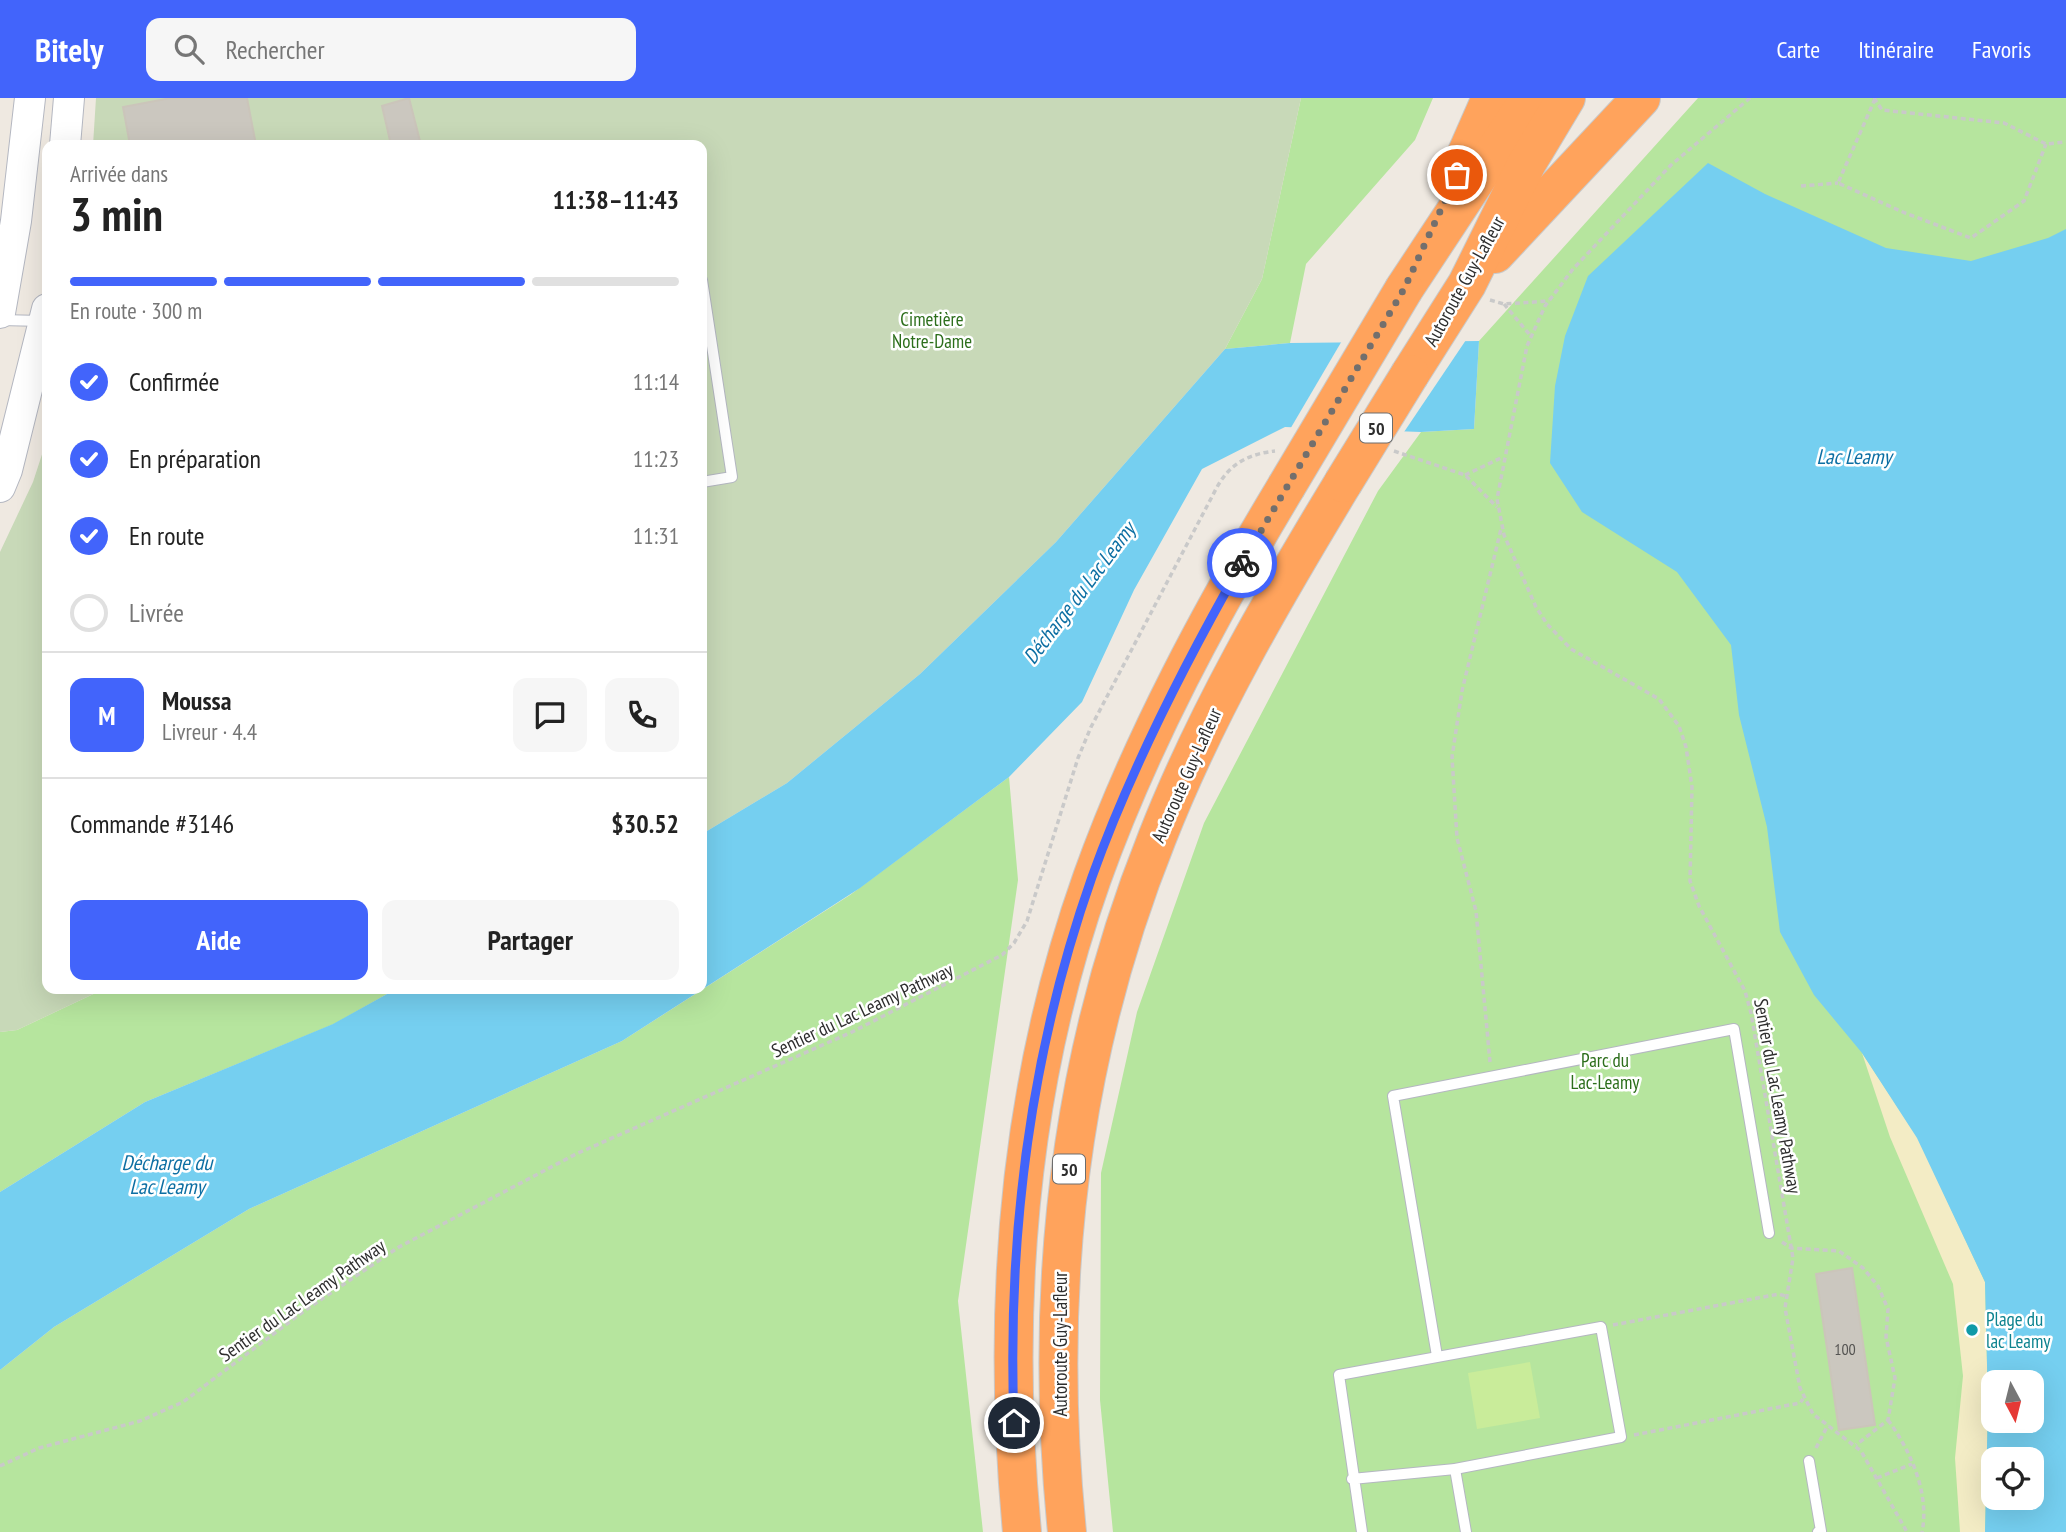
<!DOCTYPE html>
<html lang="fr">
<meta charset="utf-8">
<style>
body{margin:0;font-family:"PT Sans Narrow",sans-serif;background:#f6f6f6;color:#222;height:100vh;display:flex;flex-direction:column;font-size:26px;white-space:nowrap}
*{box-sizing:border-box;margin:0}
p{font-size:23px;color:#767676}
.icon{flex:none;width:38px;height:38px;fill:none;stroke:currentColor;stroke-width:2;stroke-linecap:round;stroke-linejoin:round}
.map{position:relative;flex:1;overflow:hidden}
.sheet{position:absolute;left:42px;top:42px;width:665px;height:854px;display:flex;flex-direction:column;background:#fff;border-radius:14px;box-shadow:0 7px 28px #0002}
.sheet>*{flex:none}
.needle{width:46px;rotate:173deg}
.tools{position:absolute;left:1981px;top:1272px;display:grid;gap:14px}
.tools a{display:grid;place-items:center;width:63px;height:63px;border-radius:14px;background:#fff;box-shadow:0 7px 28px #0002;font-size:35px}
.pin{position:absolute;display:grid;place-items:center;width:60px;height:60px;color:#fff;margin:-30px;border:4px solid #fff;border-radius:50%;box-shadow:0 2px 7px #0007}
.courier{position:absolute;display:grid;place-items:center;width:70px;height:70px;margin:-35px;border:5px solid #4264fb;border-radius:50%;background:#fff;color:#222;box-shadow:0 2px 9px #0007}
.headline em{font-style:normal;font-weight:600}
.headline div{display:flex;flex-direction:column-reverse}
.headline{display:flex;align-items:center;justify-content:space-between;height:119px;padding:0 28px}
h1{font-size:46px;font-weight:600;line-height:52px}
.bar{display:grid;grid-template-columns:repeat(4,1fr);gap:10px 7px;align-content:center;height:84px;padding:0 28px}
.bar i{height:9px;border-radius:5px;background:#e0e0e0}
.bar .selected{background:#4264fb}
.bar p{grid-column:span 4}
.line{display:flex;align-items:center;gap:18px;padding:0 28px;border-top:2px solid #e0e0e0}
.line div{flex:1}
.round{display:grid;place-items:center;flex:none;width:74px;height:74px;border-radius:14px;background:#f6f6f6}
ol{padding:0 28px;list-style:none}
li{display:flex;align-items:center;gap:21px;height:77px}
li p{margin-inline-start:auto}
li .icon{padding:7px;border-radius:50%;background:#4264fb;color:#fff;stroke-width:4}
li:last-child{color:#767676}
li i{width:38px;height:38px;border:4px solid #e0e0e0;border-radius:50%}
.action{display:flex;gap:14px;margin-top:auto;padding:14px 28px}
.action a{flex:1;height:80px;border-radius:14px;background:#4264fb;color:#fff;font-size:28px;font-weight:600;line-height:80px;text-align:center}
.action a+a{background:#f6f6f6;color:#222}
header{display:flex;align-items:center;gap:42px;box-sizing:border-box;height:98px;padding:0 35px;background:#4264fb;color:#fff}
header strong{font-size:33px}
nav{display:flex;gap:38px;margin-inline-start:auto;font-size:24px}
.search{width:490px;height:63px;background:#f6f6f6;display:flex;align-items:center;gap:18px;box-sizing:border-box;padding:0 24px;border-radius:14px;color:#767676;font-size:26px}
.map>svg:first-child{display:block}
</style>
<header>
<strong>Bitely</strong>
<div class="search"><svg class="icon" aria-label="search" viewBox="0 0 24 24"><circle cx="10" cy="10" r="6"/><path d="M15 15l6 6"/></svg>Rechercher</div>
<nav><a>Carte</a><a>Itinéraire</a><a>Favoris</a></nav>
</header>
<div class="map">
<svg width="2066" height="1434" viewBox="0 0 2066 1434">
<rect width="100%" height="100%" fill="#efe9e1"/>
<g fill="#b6e59e" fill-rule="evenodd">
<polygon points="1301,0 1433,0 1415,42 1306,166 1290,245 1225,251 1262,181"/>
<path d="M1698 0H2066V1434H1113L1100 1302 1101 1075 1137 914 1204 725 1378 393 1421 334 1474 331 1479 243ZM1993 1284H2032V1323H1993ZM1993 1362H2032V1400H1993Z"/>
<polygon points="1009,679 1018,782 958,1203 983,1434 0,1434 0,1272 54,1229 249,1111 622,943 850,797"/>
<polygon points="104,891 396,891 334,926 145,1004 0,1094 0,934 17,932"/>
</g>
<polygon fill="#f3ecc5" points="1862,955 1918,1040 1985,1184 1988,1307 1985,1434 1960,1434 1955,1360 1963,1278 1953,1186 1890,1039"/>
<g fill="#c8d9b8">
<polygon points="96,0 1301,0 1262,181 1225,251 1056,444 920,576 787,685 702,736 702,47 93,47"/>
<polygon points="47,341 47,891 104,891 17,932 0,934 0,454 33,384"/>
</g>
<polygon fill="#c9ec9a" points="1530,1264 1540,1320 1477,1331 1468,1275"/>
<g fill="#75cff0" fill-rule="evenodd">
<path d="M1708 65 1765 96 1886 150 1971 163 2048 140 2066 131V1434H1985L1988 1307 1985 1184 1917 1040 1862 955 1814 897 1780 834 1767 729 1739 617 1731 547 1677 474 1582 414 1550 365 1555 288 1565 238 1588 178ZM1993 1284H2032V1323H1993ZM1993 1362H2032V1400H1993Z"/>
<polygon points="1479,243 1474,331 1421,334 1285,329 1202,371 1134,492 1082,604 1009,679 860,790 622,943 249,1111 54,1229 0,1272 0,1094 145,1004 333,926 396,891 702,891 702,736 787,685 920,576 1056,444 1225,251 1290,245"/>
</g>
<polygon fill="#efe9e1" points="1468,239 1402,337 1289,333 1343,241"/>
<g fill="#cbc7bf" stroke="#cbc5ba" stroke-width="2">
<polygon points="171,0 247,0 256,47 210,47 209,44 193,47 130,47 123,9"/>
<polygon points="409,0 421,47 391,47 382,8"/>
<polygon points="1852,1170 1875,1327 1839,1332 1816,1176"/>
</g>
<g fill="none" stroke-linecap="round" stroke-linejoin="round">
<defs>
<g id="lane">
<polyline points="702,182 732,379 702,384"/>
<polyline points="0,222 43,223"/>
<polyline points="1437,1258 1393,998 1734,931 1769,1135"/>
<polyline points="1809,1363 1821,1433 1818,1434"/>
<polyline points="1455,1371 1466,1434"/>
<polyline points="1352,1381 1455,1371 1621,1339 1601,1229 1339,1277 1362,1434"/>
</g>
<g id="secondary">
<polyline points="65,47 69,0"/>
<polyline points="0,215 16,123 30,0"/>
<polyline points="0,389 7,372 47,211"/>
</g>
<g id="highway">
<polyline points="1458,75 1491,0"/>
<polyline points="1495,156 1641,0"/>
<polyline points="1404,191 1530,0"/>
<polyline points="1410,276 1467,186 1527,65 1566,0"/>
<path d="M1022 1434C1001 1212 1017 991 1092 780 1141 643 1212 512 1286 389"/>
<path d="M1067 1434C1043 1196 1068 962 1157 740 1206 615 1274 499 1343 385"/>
</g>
</defs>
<use href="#lane" stroke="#b4b7c1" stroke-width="12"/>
<use href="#secondary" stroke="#b4b7c1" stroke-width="32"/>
<use href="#highway" stroke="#c9c9c9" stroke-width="40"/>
<g stroke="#c9c9c9" stroke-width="3.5" stroke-dasharray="5 3.5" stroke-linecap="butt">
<polyline points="1750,0 1671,67 1573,171 1545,208 1527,248 1497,401 1504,437 1536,509 1547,526 1571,551 1659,601 1679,628 1686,649 1692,689 1690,783 1699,808 1745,893 1751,915 1793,1160 1785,1210 1800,1290 1813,1316 1861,1353 1907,1434"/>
<polyline points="1874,0 1882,12 2004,25 2046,46 2066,44"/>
<polyline points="1875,1 1838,85 1905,115 1971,140 2024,103 2046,46"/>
<polyline points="1801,88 1838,85"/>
<polyline points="1490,202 1504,206 1549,203"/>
<polyline points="1504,206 1530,237"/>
<polyline points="1394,353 1465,377 1497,409"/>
<polyline points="1465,377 1503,359"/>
<polyline points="1490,964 1476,813 1457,740 1452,659 1462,593 1501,431"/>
<polyline points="1782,1144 1791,1150 1839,1153 1863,1170 1878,1188 1888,1211 1886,1239 1895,1280 1888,1322 1856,1347"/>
<polyline points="1613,1227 1779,1196 1785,1198"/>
<path d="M1888 1322C1910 1352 1930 1395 1922 1434"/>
<polyline points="1634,1337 1800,1305 1803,1301"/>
<polyline points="1816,1350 1828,1327"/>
<path d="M0 1368 39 1350 140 1323 183 1304 304 1213 399 1149 576 1056 852 934 1002 857 1014 845 1027 823 1078 660 1091 629 1216 391C1229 366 1248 356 1275 353"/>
<polyline points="1877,1380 1912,1366"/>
</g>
<use href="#lane" stroke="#fff" stroke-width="10"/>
<use href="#secondary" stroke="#fff" stroke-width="30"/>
<use href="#highway" stroke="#ffa35c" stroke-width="38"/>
<defs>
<g id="highway-bridge">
<polyline points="1343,385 1410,276"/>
<polyline points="1286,389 1404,191"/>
</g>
</defs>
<use href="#highway-bridge" stroke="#c9c9c9" stroke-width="40" stroke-linecap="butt"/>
<use href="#highway-bridge" stroke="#ffa35c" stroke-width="38"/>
</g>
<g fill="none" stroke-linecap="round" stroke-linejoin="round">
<polyline stroke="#726f6d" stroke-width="7" stroke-dasharray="0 12.6" points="1242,465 1404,191 1457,77"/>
<path stroke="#4264fb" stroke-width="9" d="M1014 1325C1007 1139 1030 955 1092 779 1131 670 1185 565 1242 465"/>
</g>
<circle fill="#0f9aa8" stroke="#fff" stroke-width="2.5" cx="1972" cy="1232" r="7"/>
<g text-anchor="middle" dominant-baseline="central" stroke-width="5" stroke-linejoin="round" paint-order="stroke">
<g font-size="16" fill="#555452">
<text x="1845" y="1251">100</text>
</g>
<g fill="#fff" stroke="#6d6d6d" stroke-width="2">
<rect x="1360" y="315.5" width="32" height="29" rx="5"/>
<rect x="1053" y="1056.5" width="32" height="29" rx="5"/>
</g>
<g font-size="18" font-weight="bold" fill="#2e2e2e">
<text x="1376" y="330">50</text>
<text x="1069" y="1071">50</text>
</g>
<g font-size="19" fill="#2e2e2e" stroke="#fff">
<text transform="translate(1464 183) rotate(-61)">Autoroute Guy-Lafleur</text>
<text transform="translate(1186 677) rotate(-66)">Autoroute Guy-Lafleur</text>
<text transform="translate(862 912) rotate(-25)">Sentier du Lac Leamy Pathway</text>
<text transform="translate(1778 998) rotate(80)">Sentier du Lac Leamy Pathway</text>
<text transform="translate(302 1202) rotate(-35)">Sentier du Lac Leamy Pathway</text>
<text transform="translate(1060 1246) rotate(-90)">Autoroute Guy-Lafleur</text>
</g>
<g font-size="19" fill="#2c6e1b" stroke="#fff">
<text x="932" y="221">Cimetière<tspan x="932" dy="22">Notre-Dame</tspan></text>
<text x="1605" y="962">Parc du<tspan x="1605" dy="22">Lac-Leamy</tspan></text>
</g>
<g font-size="19" fill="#0d838f" stroke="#fff" text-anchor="start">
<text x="1986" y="1221">Plage du<tspan x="1986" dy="22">lac Leamy</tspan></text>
</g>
<g font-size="21" font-style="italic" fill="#0d6fa3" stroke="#fff">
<text x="1854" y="358">Lac Leamy</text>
<text transform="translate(1079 495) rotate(-53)">Décharge du Lac Leamy</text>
<text x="167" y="1064">Décharge du<tspan x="167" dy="24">Lac Leamy</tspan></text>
</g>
</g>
</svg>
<div class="tools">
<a><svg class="needle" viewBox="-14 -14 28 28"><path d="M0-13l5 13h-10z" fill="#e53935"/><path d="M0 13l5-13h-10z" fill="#767676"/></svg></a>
<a><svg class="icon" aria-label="locate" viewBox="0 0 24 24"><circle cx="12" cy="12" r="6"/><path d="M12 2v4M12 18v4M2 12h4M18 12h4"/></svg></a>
</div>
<div class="pin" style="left:1457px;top:77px;background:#ea580c"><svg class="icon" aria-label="bag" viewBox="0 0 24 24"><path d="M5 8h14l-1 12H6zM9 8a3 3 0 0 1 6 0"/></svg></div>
<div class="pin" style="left:1014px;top:1325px;background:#1f2937"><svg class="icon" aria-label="home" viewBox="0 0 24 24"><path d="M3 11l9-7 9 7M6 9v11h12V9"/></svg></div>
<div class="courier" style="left:1242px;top:465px"><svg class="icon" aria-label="bike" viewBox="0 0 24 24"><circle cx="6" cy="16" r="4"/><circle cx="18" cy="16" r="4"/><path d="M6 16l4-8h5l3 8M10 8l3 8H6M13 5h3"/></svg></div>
<section class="sheet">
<div class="headline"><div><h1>3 min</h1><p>Arrivée dans</p></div><em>11:38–11:43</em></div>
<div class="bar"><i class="selected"></i><i class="selected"></i><i class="selected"></i><i></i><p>En route · 300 m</p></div>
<ol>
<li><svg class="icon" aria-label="check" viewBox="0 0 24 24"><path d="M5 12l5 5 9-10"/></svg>Confirmée<p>11:14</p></li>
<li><svg class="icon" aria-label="check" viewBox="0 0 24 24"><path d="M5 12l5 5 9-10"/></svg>En préparation<p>11:23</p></li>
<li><svg class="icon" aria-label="check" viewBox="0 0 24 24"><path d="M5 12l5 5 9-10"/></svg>En route<p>11:31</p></li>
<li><i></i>Livrée</li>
</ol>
<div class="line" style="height:126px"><b class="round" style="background:#4264fb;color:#fff">M</b><div><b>Moussa</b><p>Livreur · 4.4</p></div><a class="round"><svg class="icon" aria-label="chat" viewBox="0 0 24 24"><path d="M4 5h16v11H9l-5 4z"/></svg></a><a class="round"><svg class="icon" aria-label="phone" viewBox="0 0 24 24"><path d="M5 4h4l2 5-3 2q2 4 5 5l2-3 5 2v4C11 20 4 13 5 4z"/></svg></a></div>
<div class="line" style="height:91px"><div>Commande #3146</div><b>$30.52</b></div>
<div class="action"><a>Aide</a><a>Partager</a></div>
</section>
</div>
